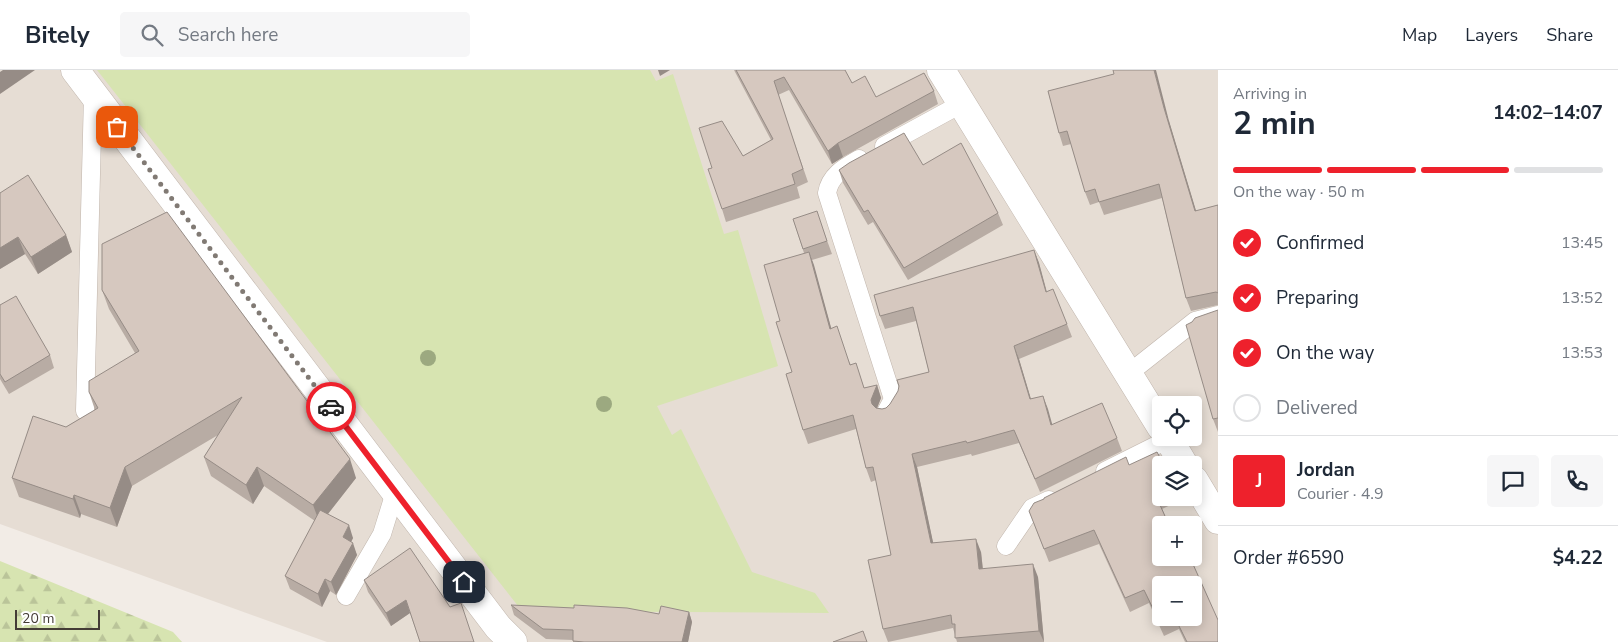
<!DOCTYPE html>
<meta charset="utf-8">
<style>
body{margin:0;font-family:"Nunito Sans",sans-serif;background:#f6f6f7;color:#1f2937;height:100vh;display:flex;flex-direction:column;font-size:19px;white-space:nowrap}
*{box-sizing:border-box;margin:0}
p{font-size:16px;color:#747a83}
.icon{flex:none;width:28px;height:28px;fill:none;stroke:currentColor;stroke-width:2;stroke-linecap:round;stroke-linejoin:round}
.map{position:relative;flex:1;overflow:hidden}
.panel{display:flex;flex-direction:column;background:#fff;width:400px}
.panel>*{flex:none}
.buttons{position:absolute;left:1152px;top:326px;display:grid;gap:10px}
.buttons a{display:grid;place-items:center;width:50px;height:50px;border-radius:5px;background:#fff;box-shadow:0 2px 12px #0003;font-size:25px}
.scale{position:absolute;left:15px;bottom:12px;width:85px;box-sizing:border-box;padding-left:5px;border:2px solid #443c36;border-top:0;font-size:14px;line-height:18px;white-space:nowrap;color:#443c36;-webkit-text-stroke:4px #fff;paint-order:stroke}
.pin{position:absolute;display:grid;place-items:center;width:42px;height:42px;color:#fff;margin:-21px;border-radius:10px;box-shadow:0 2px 8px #0006}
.courier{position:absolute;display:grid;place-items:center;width:50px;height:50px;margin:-25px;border:4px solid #ee212c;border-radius:50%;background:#fff;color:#222;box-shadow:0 1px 6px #0007}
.headline em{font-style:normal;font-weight:700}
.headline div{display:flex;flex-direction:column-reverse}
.headline{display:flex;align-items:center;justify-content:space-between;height:85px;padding:0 15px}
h1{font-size:32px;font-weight:700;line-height:38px}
.bar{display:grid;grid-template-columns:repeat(4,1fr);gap:8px 5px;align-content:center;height:60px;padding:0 15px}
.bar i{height:6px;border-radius:4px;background:#e0e1e3}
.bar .current{background:#ee212c}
.bar p{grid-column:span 4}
.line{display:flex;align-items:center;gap:12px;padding:0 15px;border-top:1px solid #e0e1e3}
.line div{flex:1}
.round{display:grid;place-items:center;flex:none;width:52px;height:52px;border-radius:5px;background:#f6f6f7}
ol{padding:0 15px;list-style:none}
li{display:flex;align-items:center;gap:15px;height:55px}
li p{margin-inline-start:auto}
li .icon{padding:5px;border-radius:50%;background:#ee212c;color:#fff;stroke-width:4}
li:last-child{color:#747a83}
li i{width:28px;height:28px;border:2px solid #e0e1e3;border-radius:50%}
header{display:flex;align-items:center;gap:30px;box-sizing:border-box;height:70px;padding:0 25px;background:#fff;border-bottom:1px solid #e0e1e3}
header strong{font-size:24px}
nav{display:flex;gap:28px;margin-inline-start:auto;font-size:18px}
.search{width:350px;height:45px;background:#f6f6f7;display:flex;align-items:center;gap:12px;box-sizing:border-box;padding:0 18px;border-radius:5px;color:#747a83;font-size:19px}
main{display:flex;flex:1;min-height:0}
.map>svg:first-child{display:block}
</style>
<header>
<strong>Bitely</strong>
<div class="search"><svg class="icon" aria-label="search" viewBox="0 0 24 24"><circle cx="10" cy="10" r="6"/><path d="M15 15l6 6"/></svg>Search here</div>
<nav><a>Map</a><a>Layers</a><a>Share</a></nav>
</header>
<main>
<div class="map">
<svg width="1218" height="572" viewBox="0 0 1218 572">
<defs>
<pattern id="forest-firs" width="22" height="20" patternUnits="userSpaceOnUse" patternTransform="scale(1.25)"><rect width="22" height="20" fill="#d7e4b1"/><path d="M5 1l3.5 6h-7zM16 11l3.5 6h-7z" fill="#bac499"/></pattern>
</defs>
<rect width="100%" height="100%" fill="#f2ece6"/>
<path fill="#e6ddd4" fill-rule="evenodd" d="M0 0H1218V572H327L0 454ZM1161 335H1194V368H1161ZM1161 395H1194V428H1161ZM1161 455H1194V488H1161ZM1161 515H1194V548H1161Z"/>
<polygon fill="#d7e4b1" points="97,0 650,0 656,11 673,4 724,164 738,160 778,296 657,336 672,365 681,359 752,502 815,523 829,543 522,541"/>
<polygon fill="url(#forest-firs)" points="0,491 173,562 182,572 0,572"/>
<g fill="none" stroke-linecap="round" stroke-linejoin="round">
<defs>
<g id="lane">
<polyline points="884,76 961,34"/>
<path d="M859 89C845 97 830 105 827 123L893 329 886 342"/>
<polyline points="1128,304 1195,251 1218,245"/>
<polyline points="85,341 93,25"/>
<polyline points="1105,401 1169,369"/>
<polyline points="1006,476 1032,438 1049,430"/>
<polyline points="346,526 382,464 395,422"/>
</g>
<g id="street">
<polyline points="75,0 498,557 513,572"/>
<polyline points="941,0 1161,357"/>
<polyline points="1168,368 1184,395"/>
<polyline points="1194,410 1218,450"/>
</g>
</defs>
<use href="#lane" stroke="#c0b5ac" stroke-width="19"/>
<use href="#street" stroke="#c0b5ac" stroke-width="29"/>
<use href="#lane" stroke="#fff" stroke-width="18"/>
<use href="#street" stroke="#fff" stroke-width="28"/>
</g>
<g fill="#9ca980">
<circle cx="428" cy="288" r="8"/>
<circle cx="604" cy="334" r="8"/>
</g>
<g fill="#b8aca4" fill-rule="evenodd">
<polygon points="734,0 845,0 852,13 876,27 934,21 938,34 843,87 832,94 789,20 778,25 808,112 797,117 800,128 726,152 722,139 743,86 771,70"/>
<polygon points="1048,21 1169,51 1196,141 1218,135 1218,235 1191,241 1186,228 1162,128 1104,145 1099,132 1090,135 1085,122 1071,74 1063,76 1059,63"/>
<polygon points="923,95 998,143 1003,155 908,210 873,152 868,155 843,113 839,100"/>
<polygon points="0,123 66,165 72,182 38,204 25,184 0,199"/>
<polygon points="793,149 821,154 832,184 812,190 831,258 851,295 856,293 864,318 877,315 881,328 877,338 882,339 886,338 929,302 916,251 885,259 880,246 1034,180 1039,193 1047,222 1067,254 1072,267 1019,289 1031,329 1043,326 1052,355 1117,368 1122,381 1040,422 1019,373 972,386 971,384 917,397 933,473 981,482 983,499 1038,507 1044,572 957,572 953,558 888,572 883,559 891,485 876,410 871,412 866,398 856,359 808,374 803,360 792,302 780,251 804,183"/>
<polygon points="102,220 356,408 328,444 353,468 351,472 357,485 336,525 330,521 322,537 290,519 285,506 315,451 264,416 253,434 211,406 204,387 218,365 132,416 117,457 81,444 80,448 19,427 12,408 66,357 95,340 89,322 135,283 109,239"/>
<polygon points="0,235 50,285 54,298 9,324 0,309"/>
<polygon points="1218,240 1218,362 1213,349"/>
<path d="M1129 395H1161V428H1178L1179 431 1162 439 1218 572H1185L1179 559 1164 566 1149 533 1130 542 1099 474 1049 492 1029 441ZM1194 515V548H1161Z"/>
<polygon points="364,510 450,537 465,546 474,572 420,572 410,543 391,556 368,522"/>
<polygon points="511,535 659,544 689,542 692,552 688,572 573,572 573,570 546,569 514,545"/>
</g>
<g fill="#968c86">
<polygon points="3,0 35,0 0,24 0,2"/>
<polygon points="658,0 670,0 660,6"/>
<polygon points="1154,0 1156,0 1169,51 1200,154 1195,141 1164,38"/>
<polygon points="838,73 843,87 832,94 828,81"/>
<polygon points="66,165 72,182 38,204 31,187"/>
<polygon points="18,167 25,184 0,199 0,178"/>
<polygon points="1034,180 1039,193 1050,235 1046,222"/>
<polygon points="809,182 814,195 835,272 830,259"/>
<polygon points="1014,276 1019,289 1035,343 1030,329"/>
<polygon points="877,315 881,328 875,343 871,330"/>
<polygon points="1043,326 1048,339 1056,368 1051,355"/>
<polygon points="912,384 917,397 936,486 931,473"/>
<polygon points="350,389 356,408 320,454 313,435"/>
<polygon points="125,397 132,416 117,457 110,438"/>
<polygon points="257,397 264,416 253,434 246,415"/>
<polygon points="74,425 81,444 80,448 73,429"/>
<polygon points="349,455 353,468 347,480 343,467"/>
<polygon points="976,469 981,482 984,512 979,499"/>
<polygon points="353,473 357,485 336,525 331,512"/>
<polygon points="1033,494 1038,507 1044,572 1039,561"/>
<polygon points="325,509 330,521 322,537 318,524"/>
<polygon points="406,530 410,543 391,556 386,543"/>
<polygon points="689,542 692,552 688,572 682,572"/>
</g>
<g fill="#d6c8bf" stroke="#968c86">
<polygon points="736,0 845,0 852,13 865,6 876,27 924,3 934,21 838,73 828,81 784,7 774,11 803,99 792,104 795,114 722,139 708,99 712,98 699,58 722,51 743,86 773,69"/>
<polygon points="1113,0 1154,0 1164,38 1195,141 1218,135 1218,223 1216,222 1186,228 1159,114 1099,132 1095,119 1085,122 1067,61 1059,63 1048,21 1114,4"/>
<polygon points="904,63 923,95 961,73 998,143 904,198 868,140 864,142 839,100 849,93"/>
<polygon points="28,105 66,165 31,187 18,167 0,178 0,123"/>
<polygon points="817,141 827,171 803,179 793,149"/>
<polygon points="167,142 350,389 313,435 257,397 246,415 204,387 242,327 125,397 110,438 74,425 73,429 12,408 33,346 66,357 98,338 89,322 89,311 139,281 102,220 102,174"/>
<polygon points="1034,180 1046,222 1053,219 1067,254 1014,276 1030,329 1043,326 1051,355 1102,333 1117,368 1035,409 1014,360 967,373 966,371 912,384 931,473 976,469 979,499 1033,494 1039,561 955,568 955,554 952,554 951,545 883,559 868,490 891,485 873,397 866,398 853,345 803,360 786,304 792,302 776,252 780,251 764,195 809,182 830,259 837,256 850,295 856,293 864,318 877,315 871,330 872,334 876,338 882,339 886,338 890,334 898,321 899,316 897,310 929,302 913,237 880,246 874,225"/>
<polygon points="16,226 50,285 5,312 0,304 0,235"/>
<polygon points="1218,240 1218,348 1213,349 1186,255 1192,252 1195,248"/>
<polygon points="1157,382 1164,395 1161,395 1161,424 1156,426 1169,455 1161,455 1161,488 1184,488 1187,494 1192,492 1218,550 1218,572 1187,572 1175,548 1194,548 1194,515 1161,515 1161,548 1171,548 1160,553 1144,520 1125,528 1094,460 1044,479 1029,441 1034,433 1044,429 1044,428 1126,387 1129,395"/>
<polygon points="320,440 349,455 343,467 353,473 331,512 325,509 318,524 285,506"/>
<polygon points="410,478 450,537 461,533 474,572 420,572 406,530 386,543 364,510"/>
<polygon points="511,535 574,538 574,535 627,538 659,544 661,536 689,542 682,572 584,572 573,571 573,560 543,559"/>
<polygon points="863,561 867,572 833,572"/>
</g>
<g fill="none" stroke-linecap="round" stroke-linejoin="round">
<polyline stroke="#817a74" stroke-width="5" stroke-dasharray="0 9" points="117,57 331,337"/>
<polyline stroke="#ee212c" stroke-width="6" points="331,337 464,512"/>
</g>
</svg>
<div class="buttons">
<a><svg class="icon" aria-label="locate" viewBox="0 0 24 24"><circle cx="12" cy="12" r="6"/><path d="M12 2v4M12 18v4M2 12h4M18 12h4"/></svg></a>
<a><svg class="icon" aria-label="layers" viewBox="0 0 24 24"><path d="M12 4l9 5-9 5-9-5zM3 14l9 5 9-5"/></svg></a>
<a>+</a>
<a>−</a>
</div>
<div class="scale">20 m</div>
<div class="pin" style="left:117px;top:57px;background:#ea580c"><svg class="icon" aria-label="bag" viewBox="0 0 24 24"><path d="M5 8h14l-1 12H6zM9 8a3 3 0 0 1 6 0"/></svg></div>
<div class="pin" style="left:464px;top:512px;background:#1f2937"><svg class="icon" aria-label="home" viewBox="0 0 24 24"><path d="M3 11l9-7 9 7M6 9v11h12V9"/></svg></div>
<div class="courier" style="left:331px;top:337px"><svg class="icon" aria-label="car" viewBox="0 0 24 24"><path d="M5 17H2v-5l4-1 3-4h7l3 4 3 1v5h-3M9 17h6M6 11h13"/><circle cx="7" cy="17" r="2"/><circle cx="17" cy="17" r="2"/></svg></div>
</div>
<section class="panel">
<div class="headline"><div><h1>2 min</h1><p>Arriving in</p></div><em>14:02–14:07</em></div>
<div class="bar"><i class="current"></i><i class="current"></i><i class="current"></i><i></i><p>On the way · 50 m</p></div>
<ol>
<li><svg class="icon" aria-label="check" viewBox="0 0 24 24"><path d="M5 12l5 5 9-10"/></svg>Confirmed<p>13:45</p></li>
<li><svg class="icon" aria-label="check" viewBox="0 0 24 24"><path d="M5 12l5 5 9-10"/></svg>Preparing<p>13:52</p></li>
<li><svg class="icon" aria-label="check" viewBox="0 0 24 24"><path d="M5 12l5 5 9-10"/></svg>On the way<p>13:53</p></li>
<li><i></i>Delivered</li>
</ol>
<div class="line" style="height:90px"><b class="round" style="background:#ee212c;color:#fff">J</b><div><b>Jordan</b><p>Courier · 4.9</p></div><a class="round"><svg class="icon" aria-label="chat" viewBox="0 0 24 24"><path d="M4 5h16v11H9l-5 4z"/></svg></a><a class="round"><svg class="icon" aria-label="phone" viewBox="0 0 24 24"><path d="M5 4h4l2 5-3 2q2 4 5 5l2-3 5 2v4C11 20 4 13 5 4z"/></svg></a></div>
<div class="line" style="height:65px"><div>Order #6590</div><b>$4.22</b></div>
</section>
</main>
